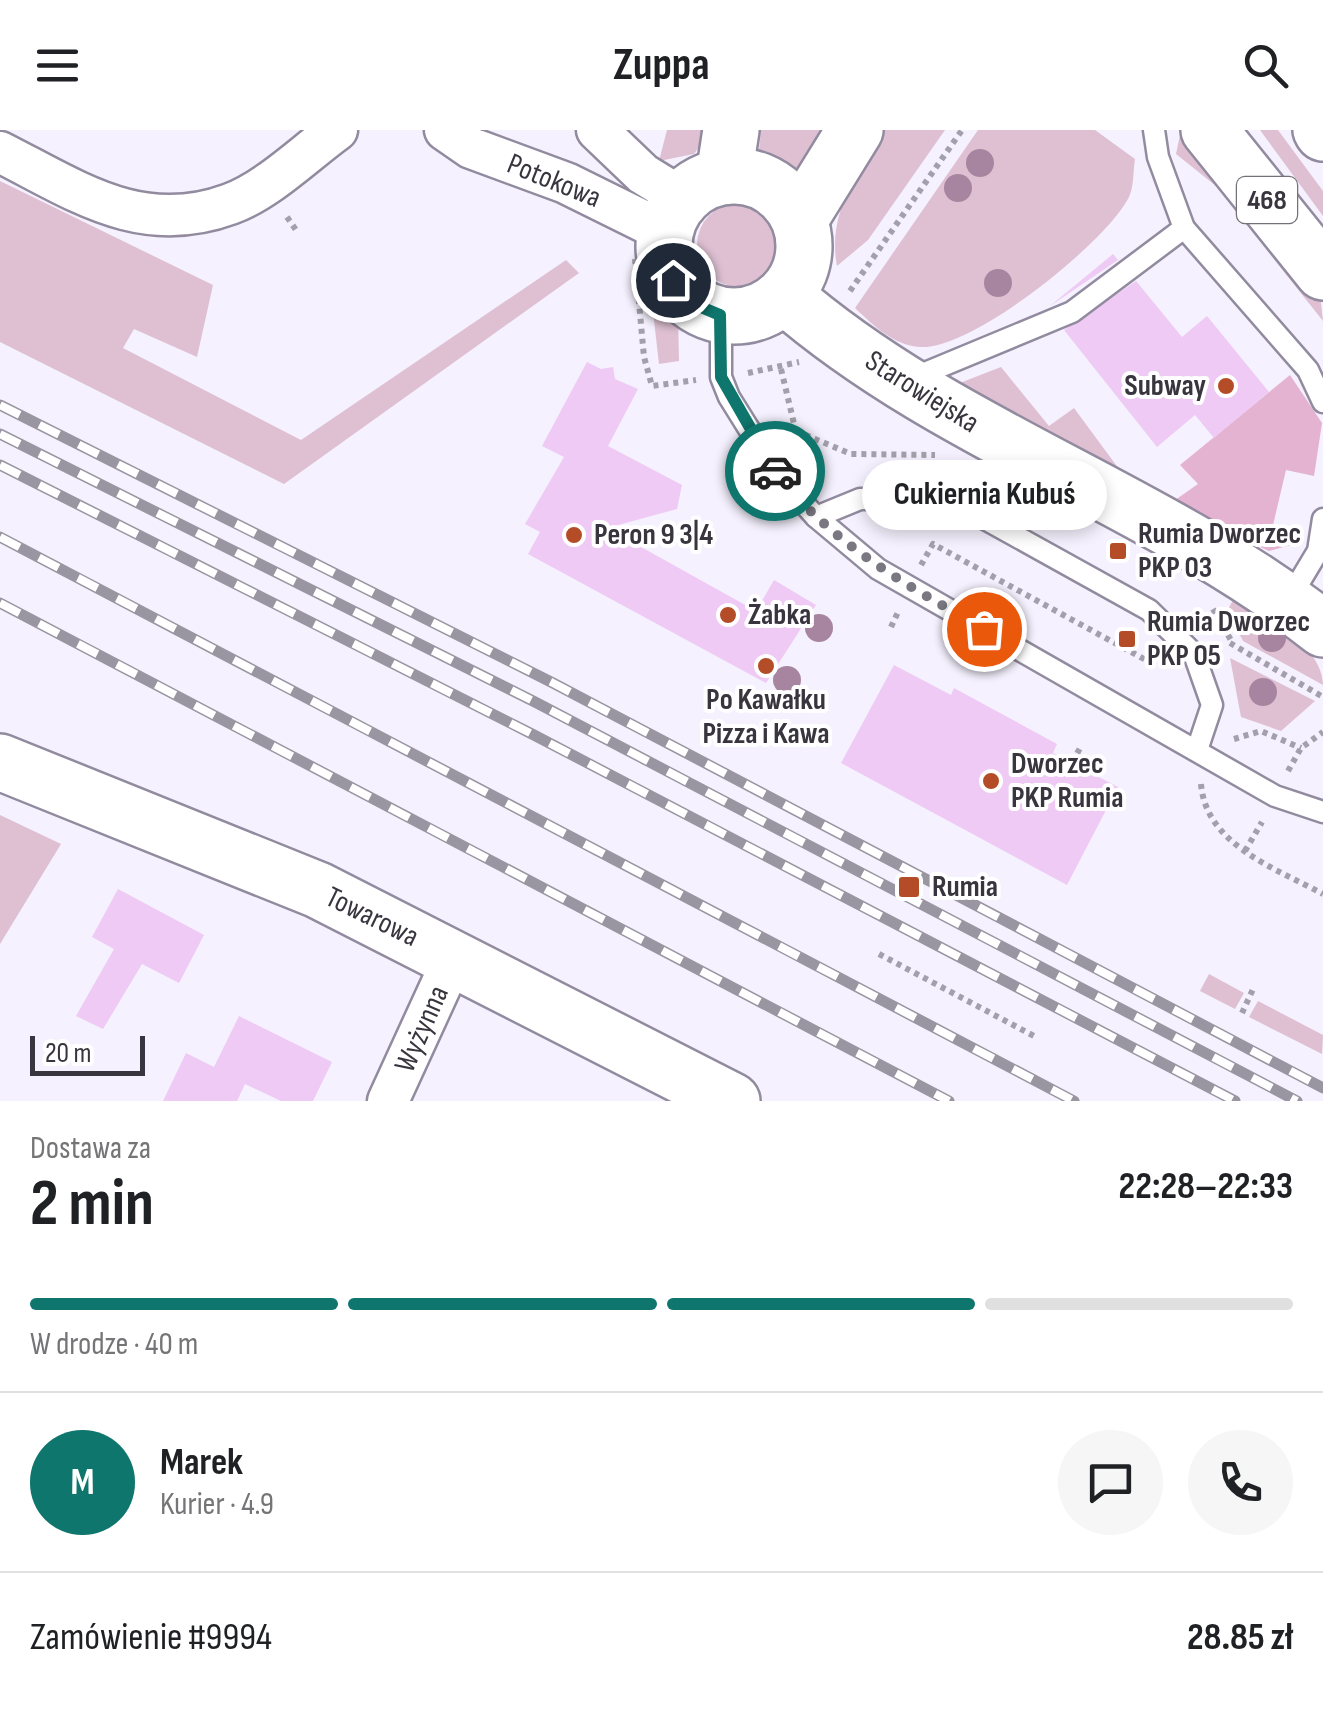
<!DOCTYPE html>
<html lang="pl">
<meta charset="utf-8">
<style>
body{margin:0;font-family:"Sofia Sans Condensed",sans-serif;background:#f6f6f6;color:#202124;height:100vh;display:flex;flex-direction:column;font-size:38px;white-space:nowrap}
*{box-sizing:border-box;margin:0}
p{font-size:32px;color:#757577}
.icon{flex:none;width:55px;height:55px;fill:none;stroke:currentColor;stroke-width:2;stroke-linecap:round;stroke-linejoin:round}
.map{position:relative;height:971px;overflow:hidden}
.drawer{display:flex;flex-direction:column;background:#fff;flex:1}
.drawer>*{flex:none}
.scale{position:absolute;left:30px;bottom:25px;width:115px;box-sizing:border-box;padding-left:10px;border:5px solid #38353e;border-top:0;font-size:28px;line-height:35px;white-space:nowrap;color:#38353e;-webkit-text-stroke:8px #fff;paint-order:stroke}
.pin{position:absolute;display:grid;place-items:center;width:85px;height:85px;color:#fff;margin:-42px;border:5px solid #fff;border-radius:50%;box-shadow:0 2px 10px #0007}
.courier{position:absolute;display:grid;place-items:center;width:100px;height:100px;margin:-50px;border:8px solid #0f766e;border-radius:50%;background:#fff;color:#222;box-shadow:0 2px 12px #0007}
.bubble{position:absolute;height:70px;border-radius:35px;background:#fff;box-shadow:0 5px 15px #0003;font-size:32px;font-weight:700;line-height:70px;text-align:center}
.summary em{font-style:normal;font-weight:700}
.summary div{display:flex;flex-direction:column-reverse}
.summary{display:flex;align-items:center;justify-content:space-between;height:170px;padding:0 30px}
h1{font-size:65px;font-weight:700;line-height:75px}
.bar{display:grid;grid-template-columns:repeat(4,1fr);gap:15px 10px;align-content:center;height:120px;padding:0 30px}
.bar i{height:12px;border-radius:8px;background:#e0e0e0}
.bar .selected{background:#0f766e}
.bar p{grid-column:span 4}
.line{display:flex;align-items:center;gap:25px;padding:0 30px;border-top:2px solid #e0e0e0}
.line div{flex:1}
.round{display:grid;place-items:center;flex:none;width:105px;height:105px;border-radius:52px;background:#f6f6f6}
header{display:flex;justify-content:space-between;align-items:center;height:130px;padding:0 30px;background:#fff;font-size:45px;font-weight:700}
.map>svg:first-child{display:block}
</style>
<header><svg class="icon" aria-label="menu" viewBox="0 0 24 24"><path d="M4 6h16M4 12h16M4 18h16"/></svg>Zuppa<svg class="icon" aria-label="search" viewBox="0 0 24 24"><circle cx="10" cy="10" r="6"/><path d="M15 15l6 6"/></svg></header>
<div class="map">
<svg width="1323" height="971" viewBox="0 0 1323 971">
<rect width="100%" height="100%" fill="#f5f1fe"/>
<g fill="#dec0d2">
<polygon points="667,0 712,0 694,24 659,31"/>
<polygon points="761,0 831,0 795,48 758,30"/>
<path d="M882 0H945L868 110 837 136C827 83 857 45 882 0Z"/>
<path d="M978 0H1095L1135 29C1133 41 1134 57 1129 67 1107 112 971 221 920 217 893 215 874 196 855 178Z"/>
<polygon points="1181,0 1320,165 1323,191 1216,56 1176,24"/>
<polygon points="1260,0 1278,0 1323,61 1323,86"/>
<polygon points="0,51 213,155 197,227 134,199 123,218 301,310 566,130 579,143 284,354 0,212"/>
<circle cx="739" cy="115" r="42"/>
<polygon points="672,172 678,185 679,231 659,234 652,173"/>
<polygon points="1001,237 1049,296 1074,278 1130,354 952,256"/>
<path d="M1237 463C1266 484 1323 517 1323 555L1243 511 1227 481Z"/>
<polygon points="1230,528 1315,571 1281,601 1241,587"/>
<polygon points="0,685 61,714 0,814"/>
<polygon points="1209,844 1244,863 1235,879 1200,861"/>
<polygon points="1258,871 1323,905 1322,924 1249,887"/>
</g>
<polygon fill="#e4b3d1" points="1290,245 1322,293 1314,346 1286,340 1273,395 1301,402 1291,415 1269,421 1168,375 1198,354 1180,335"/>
<g fill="#eecaf4">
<polygon points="1113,124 1118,130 1050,176"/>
<polygon points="1136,151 1182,207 1207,186 1269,262 1214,308 1195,285 1157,317 1064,200"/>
<polygon points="587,232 601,239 613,237 615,249 638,259 608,316 682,355 677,379 607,398 756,481 774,450 816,475 766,553 528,424 540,402 525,394 564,327 542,316"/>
<polygon points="894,535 951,565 954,558 1057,614 1053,623 1118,657 1067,755 841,633"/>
<polygon points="118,759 204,805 179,853 142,834 103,899 76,886 114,819 92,807"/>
<polygon points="239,886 332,932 313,971 281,971 245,954 237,971 163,971 186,923 214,937"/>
</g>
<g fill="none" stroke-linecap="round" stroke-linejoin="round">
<defs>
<g id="lane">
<polyline points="1154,0 1158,27 1184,98 1308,240 1323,272"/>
<polyline points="721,185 721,247 729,267 777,344 816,387 878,439 1275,666 1323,682"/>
<polyline points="913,248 1072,182 1184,98"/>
<polyline points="816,387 860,369 949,369 1149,480 1194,524 1212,575 1197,620"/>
<polyline points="1288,471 1318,421 1323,389"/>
</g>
<g id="street">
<polyline points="445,0 471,18 566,53 665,102"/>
<polyline points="597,0 643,44 682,68"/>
<path d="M0 22C77 61 141 107 230 74 268 60 304 24 337 0"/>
<polyline points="388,971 454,827"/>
</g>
<g id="secondary">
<circle cx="734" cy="116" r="70"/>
<polyline points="724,46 731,0"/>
<polyline points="800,89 855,0"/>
<path d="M785 166C946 306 1157 368 1323 499"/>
<polyline points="0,632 318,760 732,971"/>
</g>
<g id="primary">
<polyline points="1209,0 1323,142"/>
<polyline points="1321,0 1323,3"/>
</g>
</defs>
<use href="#lane" stroke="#928b9f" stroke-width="25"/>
<use href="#street" stroke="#928b9f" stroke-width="45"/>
<use href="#secondary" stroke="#928b9f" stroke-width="60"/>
<use href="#primary" stroke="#928b9f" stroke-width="60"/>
<g stroke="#a3a0ab" stroke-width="6" stroke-dasharray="5 5" stroke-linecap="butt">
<polyline points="287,87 296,100"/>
<polyline points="635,129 644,227 652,256 696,250"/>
<polyline points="850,161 962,0"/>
<polyline points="781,239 801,323"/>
<polyline points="748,243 799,232"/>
<polyline points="796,301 851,324 935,325"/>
<polyline points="921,435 933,414 1157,536"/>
<polyline points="1213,479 1232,512"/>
<polyline points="891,497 898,482"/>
<polyline points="1230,513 1323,567"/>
<polyline points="1234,609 1261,601 1301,618"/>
<polyline points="1068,641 1081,616"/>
<polyline points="1288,641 1301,618 1323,602"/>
<path d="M1201 654C1206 715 1275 738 1323 764"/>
<polyline points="1245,721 1262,692"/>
<polyline points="879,824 1034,906"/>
<polyline points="1242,883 1254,857"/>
</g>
<use href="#lane" stroke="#fff" stroke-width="20"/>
<use href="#street" stroke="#fff" stroke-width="40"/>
<use href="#secondary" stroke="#fff" stroke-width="55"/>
<use href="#primary" stroke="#fff" stroke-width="55"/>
<defs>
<g id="rail">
<polyline points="0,275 553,553 1323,958"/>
<polyline points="0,304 535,572 1297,971"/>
<polyline points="0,335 532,604 1235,971"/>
<polyline points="0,407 1074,971"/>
<polyline points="0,473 949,971"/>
</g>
</defs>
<use href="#rail" stroke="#9a96a1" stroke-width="11"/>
<use href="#rail" stroke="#fff" stroke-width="8" stroke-dasharray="22" stroke-linecap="butt"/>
</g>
<g fill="#a785a0">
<circle cx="980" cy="33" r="14"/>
<circle cx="958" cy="58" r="14"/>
<circle cx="998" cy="153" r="14"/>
<circle cx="819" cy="498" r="14"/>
<circle cx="1272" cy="508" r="14"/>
<circle cx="787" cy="550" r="14"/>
<circle cx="1263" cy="562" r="14"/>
</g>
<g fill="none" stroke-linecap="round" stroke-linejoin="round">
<path stroke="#7a7781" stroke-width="10" stroke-dasharray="0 18" d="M775 341C830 413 906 455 984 499"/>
<polyline stroke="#0f766e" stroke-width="12" points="673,150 696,175 720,185 721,247 775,341"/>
</g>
<g fill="#b44c27" stroke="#fff" stroke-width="4">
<circle cx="1226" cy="256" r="10"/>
<circle cx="574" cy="405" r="10"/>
<rect x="1108" y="411" width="20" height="20" rx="5"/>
<circle cx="728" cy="485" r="10"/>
<rect x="1117" y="499" width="20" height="20" rx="5"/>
<circle cx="766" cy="536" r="10"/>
<circle cx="991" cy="651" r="10"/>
<rect x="897" y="745" width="24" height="24" rx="5"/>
</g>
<g text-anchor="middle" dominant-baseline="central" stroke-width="8" stroke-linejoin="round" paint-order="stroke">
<rect fill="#fff" stroke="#747278" stroke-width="2.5" x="1237" y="47" width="60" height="46" rx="8"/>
<g font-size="28" font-weight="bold" fill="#38353e">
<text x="1267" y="70">468</text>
</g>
<g font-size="30" fill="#38353e" stroke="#fff">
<text transform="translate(554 51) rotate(22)">Potokowa</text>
<text transform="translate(922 262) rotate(32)">Starowiejska</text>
<text transform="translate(372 787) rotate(26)">Towarowa</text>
<text transform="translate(422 899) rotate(-66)">Wyżynna</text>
</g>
<g font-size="30" font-weight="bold" fill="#38353e" stroke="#fff" text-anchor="start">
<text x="1206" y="256" text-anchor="end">Subway</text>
<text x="1138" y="404">Rumia Dworzec<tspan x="1138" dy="34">PKP 03</tspan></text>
<text x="594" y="405">Peron 9 3|4</text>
<text x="748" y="485">Żabka</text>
<text x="1147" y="492">Rumia Dworzec<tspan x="1147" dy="34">PKP 05</tspan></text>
<text x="766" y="570" text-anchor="middle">Po Kawałku<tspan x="766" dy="34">Pizza i Kawa</tspan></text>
<text x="1011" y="634">Dworzec<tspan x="1011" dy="34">PKP Rumia</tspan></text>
<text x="932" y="757">Rumia</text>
</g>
</g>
</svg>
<div class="scale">20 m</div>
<div class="pin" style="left:984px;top:499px;background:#ea580c"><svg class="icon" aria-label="bag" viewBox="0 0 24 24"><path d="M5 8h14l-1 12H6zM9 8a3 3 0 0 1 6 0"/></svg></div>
<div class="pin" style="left:673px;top:150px;background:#1f2937"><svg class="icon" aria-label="home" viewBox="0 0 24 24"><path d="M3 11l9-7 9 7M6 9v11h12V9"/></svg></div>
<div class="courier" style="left:775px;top:341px"><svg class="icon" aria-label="car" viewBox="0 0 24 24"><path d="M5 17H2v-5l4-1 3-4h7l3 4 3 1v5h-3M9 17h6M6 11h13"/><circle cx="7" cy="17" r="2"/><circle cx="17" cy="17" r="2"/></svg></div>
<div class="bubble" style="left:862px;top:330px;width:245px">Cukiernia Kubuś</div>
</div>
<section class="drawer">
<div class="summary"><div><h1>2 min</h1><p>Dostawa za</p></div><em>22:28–22:33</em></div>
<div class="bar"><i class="selected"></i><i class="selected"></i><i class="selected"></i><i></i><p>W drodze · 40 m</p></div>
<div class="line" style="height:180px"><b class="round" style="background:#0f766e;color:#fff">M</b><div><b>Marek</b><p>Kurier · 4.9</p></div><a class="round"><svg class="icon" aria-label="chat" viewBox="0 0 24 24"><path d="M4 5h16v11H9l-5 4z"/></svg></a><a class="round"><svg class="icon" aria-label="phone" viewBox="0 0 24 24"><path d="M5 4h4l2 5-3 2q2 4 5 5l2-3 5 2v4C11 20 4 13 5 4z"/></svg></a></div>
<div class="line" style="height:130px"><div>Zamówienie #9994</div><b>28.85 zł</b></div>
</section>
